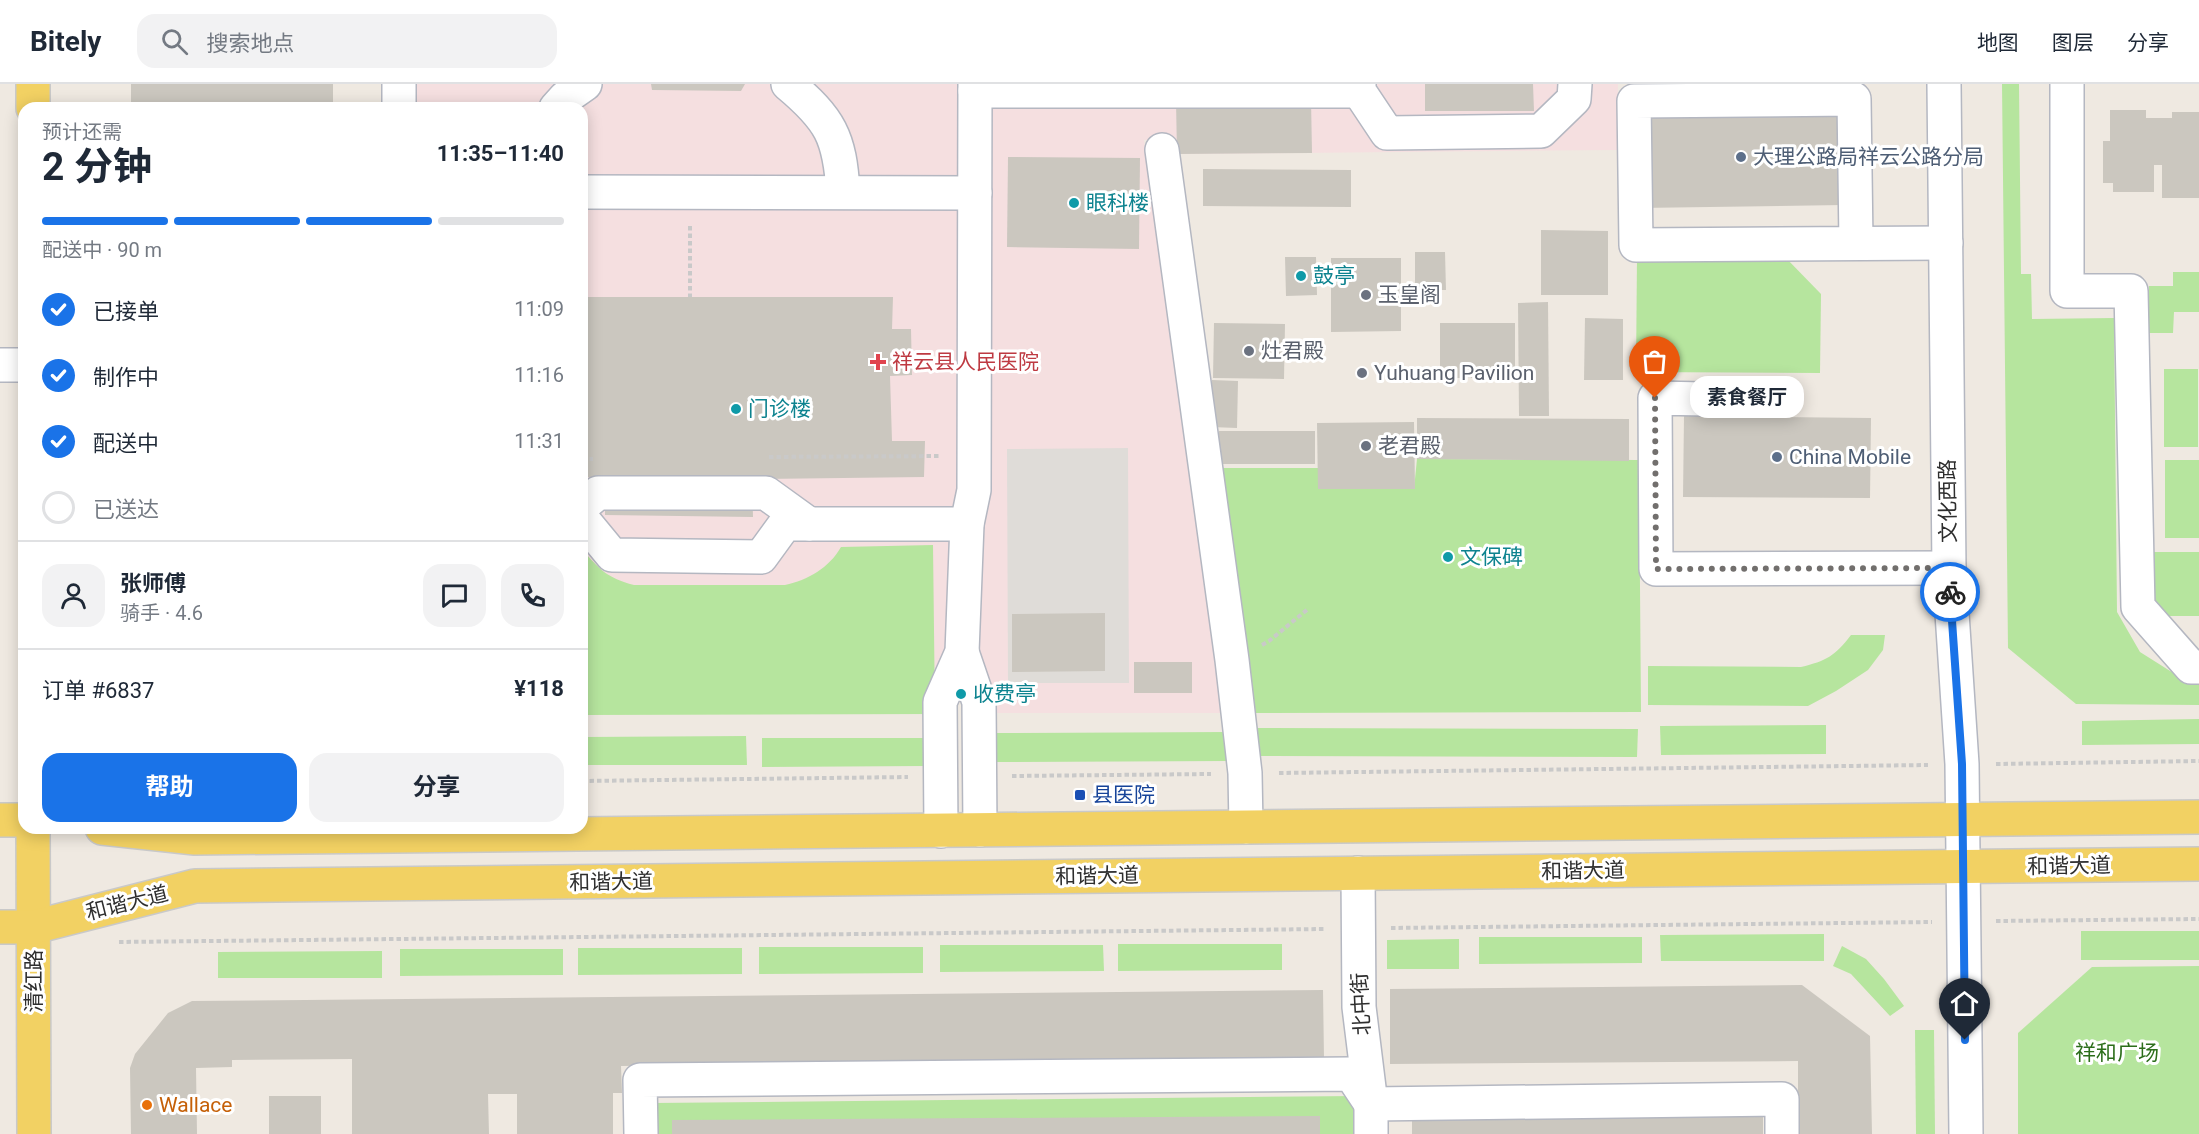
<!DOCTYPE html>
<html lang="zh">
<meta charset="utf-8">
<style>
body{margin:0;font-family:Roboto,"Noto Sans SC",sans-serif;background:#f2f2f3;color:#1f2937;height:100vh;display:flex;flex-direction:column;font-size:22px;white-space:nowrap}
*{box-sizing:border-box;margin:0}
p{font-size:20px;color:#747a83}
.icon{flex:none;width:33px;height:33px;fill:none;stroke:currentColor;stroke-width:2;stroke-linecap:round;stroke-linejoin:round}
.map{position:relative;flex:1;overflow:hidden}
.drawer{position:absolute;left:18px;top:18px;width:570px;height:732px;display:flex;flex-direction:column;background:#fff;border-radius:18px;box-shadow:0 3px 15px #0003}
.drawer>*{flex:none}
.pin{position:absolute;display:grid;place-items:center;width:51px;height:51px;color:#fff;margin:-62px -26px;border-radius:50% 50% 50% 0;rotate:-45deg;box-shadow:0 0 6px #0007}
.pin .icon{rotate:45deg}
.courier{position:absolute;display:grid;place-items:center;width:60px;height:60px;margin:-30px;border:4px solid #1a73e8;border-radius:50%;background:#fff;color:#222;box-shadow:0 2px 8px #0007}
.bubble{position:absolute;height:42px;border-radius:18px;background:#fff;box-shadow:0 3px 15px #0003;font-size:20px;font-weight:700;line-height:42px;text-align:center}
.overview em{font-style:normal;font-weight:700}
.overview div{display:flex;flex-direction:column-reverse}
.overview{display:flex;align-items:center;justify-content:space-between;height:102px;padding:0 24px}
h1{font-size:39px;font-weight:700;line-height:45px}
.bar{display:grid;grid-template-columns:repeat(4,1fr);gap:9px 6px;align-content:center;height:72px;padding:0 24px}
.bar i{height:8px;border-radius:4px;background:#e0e1e3}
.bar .active{background:#1a73e8}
.bar p{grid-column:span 4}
.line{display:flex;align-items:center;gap:15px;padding:0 24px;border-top:2px solid #e0e1e3}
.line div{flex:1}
.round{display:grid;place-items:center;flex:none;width:63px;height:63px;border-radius:18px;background:#f2f2f3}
ol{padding:0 24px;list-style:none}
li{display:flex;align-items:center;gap:18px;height:66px}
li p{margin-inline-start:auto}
li .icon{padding:6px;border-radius:50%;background:#1a73e8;color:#fff;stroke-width:4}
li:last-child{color:#747a83}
li i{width:33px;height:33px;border:3px solid #e0e1e3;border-radius:50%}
.action{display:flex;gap:12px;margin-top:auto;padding:12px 24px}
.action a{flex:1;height:69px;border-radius:18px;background:#1a73e8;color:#fff;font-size:24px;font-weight:700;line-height:69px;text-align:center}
.action a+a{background:#f2f2f3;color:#1f2937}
header{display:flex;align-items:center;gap:36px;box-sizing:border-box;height:84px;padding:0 30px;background:#fff;border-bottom:2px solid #e0e1e3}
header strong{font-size:28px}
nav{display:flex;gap:33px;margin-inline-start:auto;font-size:21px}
.search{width:420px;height:54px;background:#f2f2f3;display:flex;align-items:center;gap:15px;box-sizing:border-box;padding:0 21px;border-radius:18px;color:#747a83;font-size:22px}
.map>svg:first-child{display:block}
</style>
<header>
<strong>Bitely</strong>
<div class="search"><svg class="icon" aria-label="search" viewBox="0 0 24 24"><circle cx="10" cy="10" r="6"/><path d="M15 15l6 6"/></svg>搜索地点</div>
<nav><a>地图</a><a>图层</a><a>分享</a></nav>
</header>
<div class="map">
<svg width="2199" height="1050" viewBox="0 0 2199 1050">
<rect width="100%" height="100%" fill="#efe9e1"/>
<polygon fill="#f5dfe0" points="392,0 1618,0 1617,66 1177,70 1169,55 1144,56 1224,629 996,629 979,618 940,618 582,631 582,24 392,24"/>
<g fill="#b6e59e">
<polygon points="2002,0 2019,0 2021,190 2031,190 2032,235 2114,234 2117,528 2140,568 2186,597 2199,597 2199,621 2076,620 2008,564"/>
<polygon points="1637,172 1784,172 1821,210 1820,289 1636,288"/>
<polygon points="2173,188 2199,188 2199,228 2174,228 2173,249 2149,249 2149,202 2173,202"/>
<rect x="2164" y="285" width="34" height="78"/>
<polygon points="1417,375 1639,376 1641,628 1256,629 1216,384 1318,384 1318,405 1414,405"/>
<rect x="2165" y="376" width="34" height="78"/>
<path d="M933 461 935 630 582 631V465C599 485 607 494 634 501H785C808 496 829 484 841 463Z"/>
<polygon points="2152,468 2199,468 2199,532 2153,532"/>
<path d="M1851 551H1885L1883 566 1868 586 1836 607 1808 622 1648 621V582L1801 583C1826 577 1835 572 1851 551Z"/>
<polygon points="2199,635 2199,660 2082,661 2082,637"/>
<polygon points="1826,641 1826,670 1661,671 1660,642"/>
<polygon points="1257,644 1638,645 1637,673 1257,672"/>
<polygon points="1228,648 1228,677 996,678 996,649"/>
<polygon points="746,652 747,681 584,681 584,653"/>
<polygon points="762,654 925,654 925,682 762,683"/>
<rect x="2081" y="847" width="118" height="29"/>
<polygon points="1824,850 1824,877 1661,877 1660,851"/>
<polygon points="1479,853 1642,853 1642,879 1479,880"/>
<polygon points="1459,855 1459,885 1387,885 1387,856"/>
<polygon points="1118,860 1282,860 1282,886 1118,887"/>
<polygon points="940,861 1103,861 1104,887 940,888"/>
<polygon points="1842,862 1866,875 1884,895 1904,922 1890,932 1851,890 1833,882"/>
<polygon points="759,863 923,863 923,889 759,890"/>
<polygon points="578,864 742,864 742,890 578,891"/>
<polygon points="400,865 563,865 563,891 400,892"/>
<polygon points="382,867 382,894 218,894 218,868"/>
<polygon points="2199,882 2199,1050 2018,1050 2018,949 2092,883"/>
<polygon points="1915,946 1934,946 1935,1050 1916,1050"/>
<polygon points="1358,1012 1358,1050 652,1050 652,1019"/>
</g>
<polygon fill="#dfdcd8" points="1128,364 1129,599 1008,599 1007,365"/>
<g fill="#cbc7bf">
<rect x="131" y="0" width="202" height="24"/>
<polygon points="651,0 745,0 741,7 652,6"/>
<polygon points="1425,0 1533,0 1534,27 1425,27"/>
<polygon points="1311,15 1312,69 1177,70 1176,17"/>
<polygon points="1842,23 1843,121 1639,124 1638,25"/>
<polygon points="2110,26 2146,26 2146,34 2172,34 2172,28 2199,28 2199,114 2162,114 2162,81 2154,81 2154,108 2113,108 2113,99 2103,99 2103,57 2110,57"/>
<polygon points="1008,73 1140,74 1139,165 1007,163"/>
<polygon points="1203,85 1351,86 1351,123 1203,122"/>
<polygon points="1541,146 1608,147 1608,211 1541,211"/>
<polygon points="1415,168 1445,168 1446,206 1415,206"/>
<polygon points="1285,173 1316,173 1317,211 1286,212"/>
<polygon points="1331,174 1401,174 1401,247 1331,248"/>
<polygon points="582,213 893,213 892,245 911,245 912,291 890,292 892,357 925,357 924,393 752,395 753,433 605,431 605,393 582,393"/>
<polygon points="1548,218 1549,332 1519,332 1518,219"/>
<polygon points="1585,234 1623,235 1623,296 1584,296"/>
<polygon points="1214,239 1285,240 1284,295 1213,294"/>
<rect x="1440" y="239" width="75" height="55"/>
<polygon points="1212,296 1238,297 1237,344 1211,343"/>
<polygon points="1684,332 1871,334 1870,414 1683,413"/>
<polygon points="1417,334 1629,335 1629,377 1417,375"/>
<polygon points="1414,338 1415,405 1318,405 1317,339"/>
<rect x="1219" y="347" width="96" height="33"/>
<polygon points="1105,529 1105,587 1012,588 1012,530"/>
<rect x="1134" y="578" width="58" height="31"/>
<polygon points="1802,901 1870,952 1872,1050 1798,1050 1798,977 1390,980 1390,905"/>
<polygon points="1323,906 1324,974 621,982 622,1009 613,1009 613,1050 517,1050 517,1010 488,1010 489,1050 352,1050 352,975 232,976 232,983 196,984 197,1050 131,1050 130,984 135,970 168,929 192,917"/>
<rect x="269" y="1012" width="52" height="38"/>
<polygon points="1763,1025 1763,1050 1412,1050 1412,1028"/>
<polygon points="1320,1032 1320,1050 672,1050 672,1036"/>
</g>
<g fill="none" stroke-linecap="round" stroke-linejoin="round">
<defs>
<g id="minor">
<polyline points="399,0 399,24"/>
<path d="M788 0C830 35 840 53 843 108"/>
<polyline points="1359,0 1359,7 1387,49 1541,47 1574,15 1575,0"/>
<polyline points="1944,0 1949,484 1962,680 1966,1050"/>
<polyline points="2067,0 2067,207 2131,207 2138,523 2191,583 2199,583"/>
<polyline points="975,7 1359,7"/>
<polyline points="556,24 565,14 585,0"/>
<polyline points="1162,66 1232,576 1245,689 1246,743"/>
<polyline points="582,108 975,109"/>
<polyline points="1856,159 1854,15 1634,17 1636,161 1946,159"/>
<polyline points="0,281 24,281"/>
<polyline points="1755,316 1655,314 1656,485 1949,484"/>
<polyline points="582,422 598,409 766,409 809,440"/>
<polyline points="582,437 584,437 612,471 761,473 785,440 967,440"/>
<polyline points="962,568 979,618 980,746"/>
<polyline points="941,747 940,618 962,568 967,440 974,406 975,0"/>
<polyline points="1358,789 1359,923 1371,1020 1371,1050"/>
<polyline points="641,1050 640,996 1351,990 1371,1020 1782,1015 1782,1050"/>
</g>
<g id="major">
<polyline points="33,0 33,24"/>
<polyline points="0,736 24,736"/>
<polyline points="33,744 34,1050"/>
<polyline points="102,744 195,754 2199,733"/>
<polyline points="0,843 34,843 195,802 2199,780"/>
</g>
</defs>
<use href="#minor" stroke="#b4b7c1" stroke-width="36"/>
<use href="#major" stroke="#c9c9c9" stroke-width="36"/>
<g stroke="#c9c9c9" stroke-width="4" stroke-dasharray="4.5 3" stroke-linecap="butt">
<polyline points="690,142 690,213"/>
<polyline points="769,373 941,372"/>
<polyline points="582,375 593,375"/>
<polyline points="1262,561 1269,557 1308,525"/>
<polyline points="1996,680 2199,677"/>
<polyline points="1279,689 1928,681"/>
<polyline points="1012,692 1211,690"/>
<polyline points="582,697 908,693"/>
<polyline points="1996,837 2199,835"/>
<polyline points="1391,844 1932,838"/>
<polyline points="119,858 1326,845"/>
</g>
<use href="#minor" stroke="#fff" stroke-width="33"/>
<use href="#major" stroke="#f2d163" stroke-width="33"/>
</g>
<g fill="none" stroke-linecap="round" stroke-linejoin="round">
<polyline stroke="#726f6d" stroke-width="6" stroke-dasharray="0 10.8" points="1655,314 1656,485 1948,484 1950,508"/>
<polyline stroke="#1a73e8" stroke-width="8" points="1950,508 1962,680 1965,956"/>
</g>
<g fill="#5c6f8a" stroke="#fff" stroke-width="2">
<circle cx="1741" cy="73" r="6"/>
<circle cx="1777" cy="373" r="6"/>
</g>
<g fill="#0f9aa8" stroke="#fff" stroke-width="2">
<circle cx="1074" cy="119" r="6"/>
<circle cx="1301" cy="192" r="6"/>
<circle cx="736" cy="325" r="6"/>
<circle cx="1448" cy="473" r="6"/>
<circle cx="961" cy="610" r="6"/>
</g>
<g fill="#6b7280" stroke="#fff" stroke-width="2">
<circle cx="1366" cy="211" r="6"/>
<circle cx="1249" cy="267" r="6"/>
<circle cx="1362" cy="289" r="6"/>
<circle cx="1366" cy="362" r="6"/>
</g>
<path fill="#e0444e" stroke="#fff" stroke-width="2" d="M875 269h6v6h6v6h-6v6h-6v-6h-6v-6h6z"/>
<rect fill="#1a4fb4" stroke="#fff" stroke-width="2" x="1074" y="705" width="12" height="12" rx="3"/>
<circle fill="#e8710a" stroke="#fff" stroke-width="2" cx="147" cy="1021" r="6"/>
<g text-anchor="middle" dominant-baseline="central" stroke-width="6" stroke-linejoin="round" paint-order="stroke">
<g font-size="21" fill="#4e5e75" stroke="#fff" text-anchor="start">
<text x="1753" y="73">大理公路局祥云公路分局</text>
<text x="1789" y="373">China Mobile</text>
</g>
<g font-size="21" fill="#0d838f" stroke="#fff" text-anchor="start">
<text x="1086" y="119">眼科楼</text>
<text x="1313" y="192">鼓亭</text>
<text x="748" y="325">门诊楼</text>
<text x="1460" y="473">文保碑</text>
<text x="973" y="610">收费亭</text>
</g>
<g font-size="21" fill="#5b616d" stroke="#fff" text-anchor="start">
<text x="1378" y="211">玉皇阁</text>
<text x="1261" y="267">灶君殿</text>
<text x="1374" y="289">Yuhuang Pavilion</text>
<text x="1378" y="362">老君殿</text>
</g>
<g font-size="21" fill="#be3a42" stroke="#fff" text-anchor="start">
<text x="892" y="278">祥云县人民医院</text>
</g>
<g font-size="21" fill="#2e2e2e" stroke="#fff">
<text transform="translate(1948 417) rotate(-91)">文化西路</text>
<text transform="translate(2069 782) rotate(-1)">和谐大道</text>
<text transform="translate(1583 787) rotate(-1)">和谐大道</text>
<text transform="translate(1097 792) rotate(-1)">和谐大道</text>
<text transform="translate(611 798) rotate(-1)">和谐大道</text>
<text transform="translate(127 819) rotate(-14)">和谐大道</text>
<text transform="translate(34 897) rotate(-90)">清红路</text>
<text transform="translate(1361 920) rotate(-93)">北中街</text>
</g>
<g font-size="21" fill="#164399" stroke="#fff" text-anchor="start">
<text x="1092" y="711">县医院</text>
</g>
<g font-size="21" fill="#2c6e1b" stroke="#fff">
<text x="2117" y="969">祥和广场</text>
</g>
<g font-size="21" fill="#c56008" stroke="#fff" text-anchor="start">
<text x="159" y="1021">Wallace</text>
</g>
</g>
</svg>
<div class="pin" style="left:1655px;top:314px;background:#ea580c"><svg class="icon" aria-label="bag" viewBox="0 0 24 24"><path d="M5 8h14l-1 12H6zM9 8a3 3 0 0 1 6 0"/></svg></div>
<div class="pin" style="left:1965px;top:956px;background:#1f2937"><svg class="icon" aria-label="home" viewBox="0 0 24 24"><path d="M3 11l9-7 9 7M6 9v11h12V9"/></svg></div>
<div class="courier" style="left:1950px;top:508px"><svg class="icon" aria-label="bike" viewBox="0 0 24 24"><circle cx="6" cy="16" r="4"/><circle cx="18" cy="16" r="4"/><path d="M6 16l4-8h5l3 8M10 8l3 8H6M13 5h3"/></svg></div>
<div class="bubble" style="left:1690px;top:292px;width:114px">素食餐厅</div>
<section class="drawer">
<div class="overview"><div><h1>2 分钟</h1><p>预计还需</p></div><em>11:35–11:40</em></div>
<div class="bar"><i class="active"></i><i class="active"></i><i class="active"></i><i></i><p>配送中 · 90 m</p></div>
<ol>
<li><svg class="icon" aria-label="check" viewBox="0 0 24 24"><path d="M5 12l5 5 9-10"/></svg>已接单<p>11:09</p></li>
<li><svg class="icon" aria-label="check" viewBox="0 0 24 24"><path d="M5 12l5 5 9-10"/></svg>制作中<p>11:16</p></li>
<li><svg class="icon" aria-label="check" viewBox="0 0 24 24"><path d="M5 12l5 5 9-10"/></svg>配送中<p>11:31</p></li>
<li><i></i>已送达</li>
</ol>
<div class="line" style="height:108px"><a class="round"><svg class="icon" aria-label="person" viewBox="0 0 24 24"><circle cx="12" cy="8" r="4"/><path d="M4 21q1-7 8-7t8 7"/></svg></a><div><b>张师傅</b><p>骑手 · 4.6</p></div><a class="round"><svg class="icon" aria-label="chat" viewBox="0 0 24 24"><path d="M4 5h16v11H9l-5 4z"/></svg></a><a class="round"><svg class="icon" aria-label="phone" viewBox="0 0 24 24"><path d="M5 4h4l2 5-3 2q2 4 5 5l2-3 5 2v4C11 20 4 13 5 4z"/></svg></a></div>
<div class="line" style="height:78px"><div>订单 #6837</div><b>¥118</b></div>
<div class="action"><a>帮助</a><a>分享</a></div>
</section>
</div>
